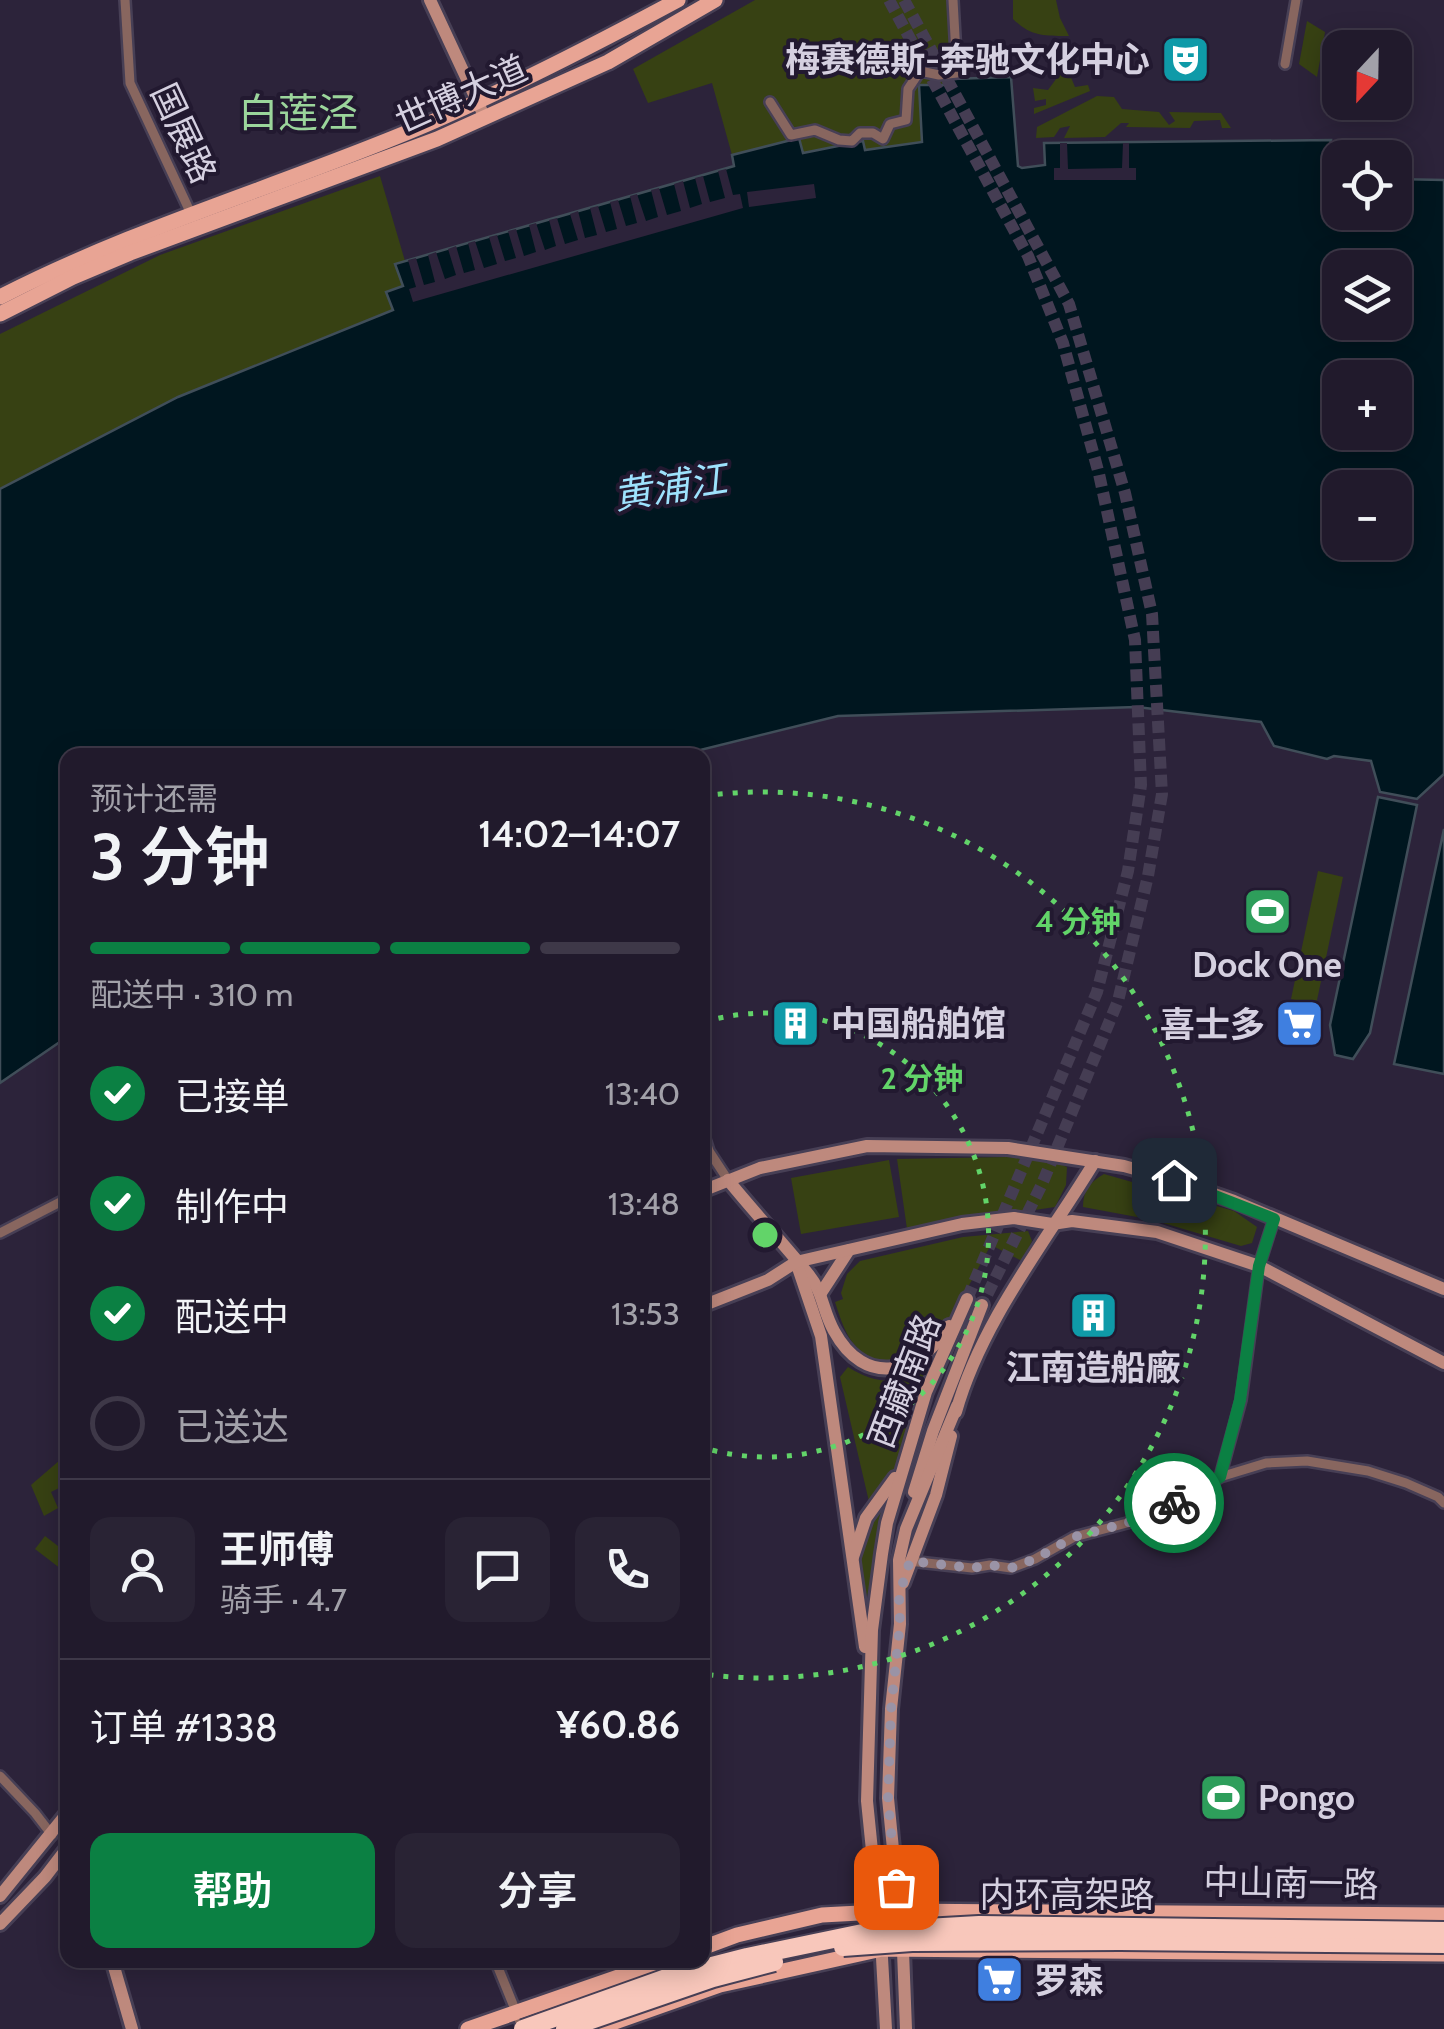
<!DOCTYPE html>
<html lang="zh">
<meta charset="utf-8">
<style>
body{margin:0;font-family:Cabin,"Noto Sans SC",sans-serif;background:#292334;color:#f1f3f6;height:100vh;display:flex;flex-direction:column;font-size:38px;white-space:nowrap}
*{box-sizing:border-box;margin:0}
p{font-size:32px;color:#a2a1a9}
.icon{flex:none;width:55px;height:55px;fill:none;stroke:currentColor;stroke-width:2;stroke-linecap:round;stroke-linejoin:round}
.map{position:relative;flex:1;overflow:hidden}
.panel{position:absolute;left:60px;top:748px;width:650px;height:1220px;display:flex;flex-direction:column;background:#211a2c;border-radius:20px;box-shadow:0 5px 25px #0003,0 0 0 2px #3e3848}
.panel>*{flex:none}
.needle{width:65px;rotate:202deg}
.controls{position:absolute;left:1322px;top:30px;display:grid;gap:20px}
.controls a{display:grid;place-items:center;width:90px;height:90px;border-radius:20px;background:#211a2c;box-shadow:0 5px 25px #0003,0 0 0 2px #3e3848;font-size:50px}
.pin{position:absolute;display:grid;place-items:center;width:85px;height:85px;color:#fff;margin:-42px;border-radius:20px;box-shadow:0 5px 15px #0006}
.courier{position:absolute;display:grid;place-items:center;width:100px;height:100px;margin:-50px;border:8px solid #0b8043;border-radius:50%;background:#fff;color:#222;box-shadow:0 2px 12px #0007}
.headline em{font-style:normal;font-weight:600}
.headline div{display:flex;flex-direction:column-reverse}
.headline{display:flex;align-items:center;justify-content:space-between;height:170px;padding:0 30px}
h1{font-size:65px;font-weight:600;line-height:75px}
.bar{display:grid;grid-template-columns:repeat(4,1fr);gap:15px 10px;align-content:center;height:120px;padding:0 30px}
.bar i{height:12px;border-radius:8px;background:#3e3848}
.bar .on{background:#0b8043}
.bar p{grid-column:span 4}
.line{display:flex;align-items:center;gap:25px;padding:0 30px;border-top:2px solid #3e3848}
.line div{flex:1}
.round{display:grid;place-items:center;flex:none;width:105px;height:105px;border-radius:20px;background:#292334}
ol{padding:0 30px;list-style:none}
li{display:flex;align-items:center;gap:30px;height:110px}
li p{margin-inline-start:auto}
li .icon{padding:10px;border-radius:50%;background:#0b8043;color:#fff;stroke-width:4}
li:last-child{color:#a2a1a9}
li i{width:55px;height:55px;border:5px solid #3e3848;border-radius:50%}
.button{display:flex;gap:20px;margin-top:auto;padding:20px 30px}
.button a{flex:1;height:115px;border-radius:20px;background:#0b8043;color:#fff;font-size:40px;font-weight:600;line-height:115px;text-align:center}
.button a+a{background:#292334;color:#f1f3f6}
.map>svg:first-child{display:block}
</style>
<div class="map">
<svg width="1444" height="2029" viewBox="0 0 1444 2029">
<rect width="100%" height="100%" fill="#2c233a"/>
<g fill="#374113">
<polygon points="755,0 948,0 953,85 922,142 865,150 862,142 803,153 798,138 732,155 712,83 648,103 633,69"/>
<path d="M1013 0H1056L1060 18 1069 36C1045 36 1031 37 1013 19Z"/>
<polygon points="1307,21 1325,32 1317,77 1299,64"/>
<polygon points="1059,75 1070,75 1075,87 1088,85 1090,91 1034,114 1034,108 1046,105 1046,99 1035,101 1033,88 1048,90"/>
<polygon points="1097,96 1114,97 1122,109 1159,112 1169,125 1175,121 1169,112 1221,113 1231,128 1222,128 1220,120 1194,121 1190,128 1126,127 1129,123 1121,123 1105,137 1064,138 1070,126 1060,128 1054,137 1036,138 1037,127"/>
<polygon points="380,176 405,261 396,265 404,287 394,309 178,397 0,489 0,334 160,255"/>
<polygon points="1318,871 1343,877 1316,1005 1291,999"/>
<polygon points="1008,1157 1058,1163 1067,1167 1066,1185 1055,1207 907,1229 897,1159"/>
<polygon points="889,1160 899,1217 801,1234 791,1178"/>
<path d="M1104 1174 1234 1211 1257 1227 1252 1243 1241 1246 1153 1220 1083 1207C1083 1190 1090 1182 1104 1174Z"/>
<path d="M1028 1231 1032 1241 1022 1261 991 1245C968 1283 934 1373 880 1360 851 1354 843 1327 835 1302L843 1299 841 1293 847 1274 860 1261 963 1237Z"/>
<path d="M848 1367C875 1384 900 1386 927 1370L900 1461 870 1506 840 1377Z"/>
<polygon points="67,1454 67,1484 51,1492 58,1508 44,1516 31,1485"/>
<path d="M884 1508 885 1516 865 1606C858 1563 852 1543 884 1508Z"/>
<polygon points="45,1536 67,1553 65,1572 35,1549"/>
</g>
<g fill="#00161f" stroke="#404e59" stroke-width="2.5" fill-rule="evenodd">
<path d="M1011 77 1018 166 1022 168 1045 165 1044 143 1331 140 1324 177 1340 178V212H1395V179L1444 180V774L1417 799 1380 792 1371 761 1334 756 1327 759 1274 746 1261 722 1137 707 838 716 680 755H68L67 1037 0 1083V489L178 397 393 310 386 292 403 286 395 264 734 166 732 155 799 138 803 153 863 141 865 150 922 142 919 85H952V79ZM1340 268H1395V322H1340ZM1340 378H1395V432H1340ZM1340 488H1395V542H1340Z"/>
<polygon points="1378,797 1417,805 1370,1033 1353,1059 1335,1055 1330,1025"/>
<polygon points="1444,829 1444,1074 1394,1064"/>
</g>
<g fill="#2c233a">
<polygon points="1060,143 1067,143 1068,169 1122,168 1123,143 1129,143 1129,168 1136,168 1136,180 1054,180 1054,168 1060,168"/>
<polygon points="726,169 733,195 740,194 743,208 413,302 409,289 416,287 408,260 416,258 424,285 435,282 428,255 436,252 445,279 456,275 448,249 456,246 464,273 475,270 468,243 475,241 484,268 497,264 489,237 497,235 505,261 516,258 508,231 516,229 524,256 536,252 529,225 536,223 545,250 556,246 549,220 557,218 565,244 578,240 570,214 578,211 585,238 597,235 590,208 598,206 606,232 617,229 610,202 618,200 626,226 637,223 630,196 637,194 646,221 658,217 651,190 659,188 667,215 681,211 674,184 683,181 690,208 702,204 695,178 703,176 710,202 725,198 718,171"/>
<polygon points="814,184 816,198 749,207 747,192"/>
</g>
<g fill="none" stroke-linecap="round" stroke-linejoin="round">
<g stroke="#453d53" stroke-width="12" stroke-dasharray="12 6" stroke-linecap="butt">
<polyline points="889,0 1028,256 1063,343 1099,474 1135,640 1141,785 1128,871 1097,992 967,1299"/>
<polyline points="904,0 1069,304 1125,493 1152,614 1162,794 1148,876 1118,1001 1042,1184 982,1305"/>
</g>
<defs>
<g id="street">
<polyline points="125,0 130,83 193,218"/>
<polyline points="1285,64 1296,0"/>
<polyline points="770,102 791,135 815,130 839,140 852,141 860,133 873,133 883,139 890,124 906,120 908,89 920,71 939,75 957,73 953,0"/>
<polyline points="702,1130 709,1151 728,1180"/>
<polyline points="0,1233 68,1198"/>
<polyline points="1220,1477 1241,1400 1259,1266 1274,1219"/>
<polyline points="909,1561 972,1568 990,1565 1011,1568 1035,1559 1074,1537 1127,1523 1188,1497 1220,1477 1266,1463 1307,1461 1368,1471 1406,1483 1438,1497 1444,1503"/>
<polyline points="0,1776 35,1813 52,1835"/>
<polyline points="495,1960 523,2029"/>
</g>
<g id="secondary">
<polyline points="430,0 485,118"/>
<path d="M728 1180C754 1212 783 1243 809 1275 823 1292 823 1312 834 1331 865 1388 918 1375 949 1326"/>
<polyline points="702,1191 760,1168 867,1146 1008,1148 1124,1166 1174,1180 1234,1201 1444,1289"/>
<polyline points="796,1262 821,1336 865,1647"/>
<polyline points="821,1293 849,1250"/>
<polyline points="702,1306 768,1280 796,1262 822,1256 962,1224 1014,1218 1052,1224 1072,1221 1157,1232 1259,1266 1444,1363"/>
<path d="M956 1412C981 1322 1047 1240 1095 1161"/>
<polyline points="914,1492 933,1431 982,1305"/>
<polyline points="853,1557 866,1518 895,1478"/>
<polyline points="903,1583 936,1495 951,1436"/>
<polyline points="0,1896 68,1812"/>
<polyline points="879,1920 867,1801 872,1630 882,1554 887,1523 926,1392 967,1299"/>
<polyline points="0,1924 45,1877 68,1847"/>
<polyline points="881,1940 886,2029"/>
<polyline points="112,1960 132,2029"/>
<polyline points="906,2029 903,1951 888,1798 891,1709 900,1624 899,1560 906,1529 957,1406"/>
</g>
<g id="primary">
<path d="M0 297C136 227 284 185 425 125 511 88 596 44 678 0"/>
<polyline points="0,314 73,277 130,253 437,139 608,62 715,0"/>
<polyline points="702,1948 737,1935 822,1915 897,1911 1444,1915"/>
<polyline points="468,2029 667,1960"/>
<polyline points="595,2029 720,1985 882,1949 1444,1954"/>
</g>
</defs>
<use href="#street" stroke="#473f55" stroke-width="14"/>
<use href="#secondary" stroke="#473f55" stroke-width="18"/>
<use href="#primary" stroke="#473f55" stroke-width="20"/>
<use href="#street" stroke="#88665f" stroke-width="9"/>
<use href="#secondary" stroke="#be897d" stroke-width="12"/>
<use href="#primary" stroke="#e8a494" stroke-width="15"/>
<defs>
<g id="highway-bridge">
<polyline points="843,1947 912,1942 1120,1941 1444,1944"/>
<polyline points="523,2029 669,1977 747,1957 872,1931 979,1925 1444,1931"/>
<polyline points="565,2029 713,1978 774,1962"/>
</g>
</defs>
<use href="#highway-bridge" stroke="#473f55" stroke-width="22" stroke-linecap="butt"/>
<use href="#highway-bridge" stroke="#f8c7bb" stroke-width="18"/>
</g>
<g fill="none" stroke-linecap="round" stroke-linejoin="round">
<polyline stroke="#9a93a6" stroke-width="10" stroke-dasharray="0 18" points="896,1887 888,1798 891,1709 900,1624 899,1595 910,1561 972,1568 990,1565 1011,1568 1035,1559 1074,1537 1127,1523 1174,1503"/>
<polyline stroke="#0b8043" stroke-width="12" points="1174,1503 1220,1477 1240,1400 1259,1266 1274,1219 1174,1180"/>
</g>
<g fill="none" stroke="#62d469" stroke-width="5" stroke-dasharray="5 10">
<path d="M704 1022A222 222 0 1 1 704 1448"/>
<path d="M703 796A443 443 0 1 1 703 1674"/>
</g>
<defs>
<symbol id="theatre-square" viewBox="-11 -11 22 22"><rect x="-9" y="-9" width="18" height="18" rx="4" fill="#0f9aa8" stroke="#221930"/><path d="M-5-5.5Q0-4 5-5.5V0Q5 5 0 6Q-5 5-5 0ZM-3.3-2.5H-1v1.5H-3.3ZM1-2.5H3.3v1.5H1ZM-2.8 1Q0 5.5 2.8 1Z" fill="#fff"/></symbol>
<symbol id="stadium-square" viewBox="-11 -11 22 22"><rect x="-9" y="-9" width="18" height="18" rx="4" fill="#2e9e5b" stroke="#221930"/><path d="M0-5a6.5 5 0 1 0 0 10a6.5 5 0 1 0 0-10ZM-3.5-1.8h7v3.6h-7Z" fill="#fff"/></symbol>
<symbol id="building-square" viewBox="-11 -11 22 22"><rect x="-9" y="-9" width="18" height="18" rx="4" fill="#0f9aa8" stroke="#221930"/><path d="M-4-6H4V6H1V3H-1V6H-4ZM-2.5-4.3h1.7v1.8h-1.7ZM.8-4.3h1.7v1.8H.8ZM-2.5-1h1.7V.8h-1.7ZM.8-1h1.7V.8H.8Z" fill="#fff"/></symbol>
<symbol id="supermarket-square" viewBox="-11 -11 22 22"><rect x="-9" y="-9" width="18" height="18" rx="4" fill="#3f7fe0" stroke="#221930"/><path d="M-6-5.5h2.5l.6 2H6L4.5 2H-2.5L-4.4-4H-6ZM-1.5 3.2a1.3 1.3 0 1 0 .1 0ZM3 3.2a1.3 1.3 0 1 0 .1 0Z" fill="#fff"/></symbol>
</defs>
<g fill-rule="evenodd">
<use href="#theatre-square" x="1158" y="32" width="55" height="55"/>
<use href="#stadium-square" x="1240" y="884" width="55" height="55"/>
<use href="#building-square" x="768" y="996" width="55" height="55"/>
<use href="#supermarket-square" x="1272" y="996" width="55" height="55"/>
<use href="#building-square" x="1066" y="1288" width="55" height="55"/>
<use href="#stadium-square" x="1196" y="1770" width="55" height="55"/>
<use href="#supermarket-square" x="972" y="1952" width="55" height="55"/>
</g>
<g text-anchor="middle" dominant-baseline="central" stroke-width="8" stroke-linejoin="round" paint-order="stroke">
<g font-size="35" font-weight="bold" fill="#d5d0e0" stroke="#221930" text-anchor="start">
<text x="1150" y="59" text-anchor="end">梅赛德斯-奔驰文化中心</text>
<text x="1267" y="964" text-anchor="middle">Dock One</text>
<text x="831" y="1023">中国船舶馆</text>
<text x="1265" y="1024" text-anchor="end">喜士多</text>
<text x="1093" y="1367" text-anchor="middle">江南造船廠</text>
<text x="1258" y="1797">Pongo</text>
<text x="1034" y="1980">罗森</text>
</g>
<g font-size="35" fill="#d5d0e0" stroke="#221930">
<text transform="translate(461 94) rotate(-24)">世博大道</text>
<text transform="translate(184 133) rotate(65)">国展路</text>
<text transform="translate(904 1381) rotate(-69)">西藏南路</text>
<text transform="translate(1291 1883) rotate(1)">中山南一路</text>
<text x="1067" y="1894">内环高架路</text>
</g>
<g font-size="38" font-style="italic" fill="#9ee2fd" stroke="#221930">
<text transform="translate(670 487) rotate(-9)">黄浦江</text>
</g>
<g font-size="40" fill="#9bd59b" stroke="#221930">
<text x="298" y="112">白莲泾</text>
</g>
</g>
<circle cx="765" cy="1235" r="15" fill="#62d469" stroke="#221930" stroke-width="5"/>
<g font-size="30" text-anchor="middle" font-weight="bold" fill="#62d469" stroke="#221930" stroke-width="8" stroke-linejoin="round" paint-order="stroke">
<text x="1078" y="932">4 分钟</text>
<text x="922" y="1089">2 分钟</text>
</g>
</svg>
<div class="controls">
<a><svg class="needle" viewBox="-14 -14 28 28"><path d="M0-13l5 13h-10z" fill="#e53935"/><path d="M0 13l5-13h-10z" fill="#a2a1a9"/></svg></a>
<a><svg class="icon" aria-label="locate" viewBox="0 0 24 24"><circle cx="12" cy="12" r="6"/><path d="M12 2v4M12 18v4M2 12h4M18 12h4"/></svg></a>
<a><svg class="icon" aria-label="layers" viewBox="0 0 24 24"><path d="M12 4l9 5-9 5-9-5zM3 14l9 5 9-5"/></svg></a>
<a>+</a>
<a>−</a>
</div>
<div class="pin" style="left:896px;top:1887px;background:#ea580c"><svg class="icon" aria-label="bag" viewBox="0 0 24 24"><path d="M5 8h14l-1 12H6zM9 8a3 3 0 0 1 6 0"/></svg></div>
<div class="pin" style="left:1174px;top:1180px;background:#1f2937"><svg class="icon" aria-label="home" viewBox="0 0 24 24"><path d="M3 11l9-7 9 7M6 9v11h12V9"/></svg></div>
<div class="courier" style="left:1174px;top:1503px"><svg class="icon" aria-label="bike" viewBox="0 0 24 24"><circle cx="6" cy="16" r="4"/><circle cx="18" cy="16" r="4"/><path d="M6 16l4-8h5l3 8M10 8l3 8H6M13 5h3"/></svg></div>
<section class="panel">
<div class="headline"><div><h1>3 分钟</h1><p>预计还需</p></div><em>14:02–14:07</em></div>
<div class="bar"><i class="on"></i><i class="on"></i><i class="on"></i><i></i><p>配送中 · 310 m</p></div>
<ol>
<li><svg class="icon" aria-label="check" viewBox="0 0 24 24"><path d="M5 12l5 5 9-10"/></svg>已接单<p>13:40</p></li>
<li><svg class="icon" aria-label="check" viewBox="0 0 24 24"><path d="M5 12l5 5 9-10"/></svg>制作中<p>13:48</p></li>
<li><svg class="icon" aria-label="check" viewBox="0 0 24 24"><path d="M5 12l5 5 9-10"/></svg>配送中<p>13:53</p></li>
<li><i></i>已送达</li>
</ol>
<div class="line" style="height:180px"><a class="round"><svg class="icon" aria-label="person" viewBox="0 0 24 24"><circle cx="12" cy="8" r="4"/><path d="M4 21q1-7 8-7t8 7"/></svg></a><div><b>王师傅</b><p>骑手 · 4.7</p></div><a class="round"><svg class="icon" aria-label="chat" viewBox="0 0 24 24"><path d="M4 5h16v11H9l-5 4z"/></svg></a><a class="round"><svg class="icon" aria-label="phone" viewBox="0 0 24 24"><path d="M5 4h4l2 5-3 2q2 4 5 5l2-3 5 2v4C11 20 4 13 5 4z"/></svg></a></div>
<div class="line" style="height:130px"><div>订单 #1338</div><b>¥60.86</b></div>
<div class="button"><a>帮助</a><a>分享</a></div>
</section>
</div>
